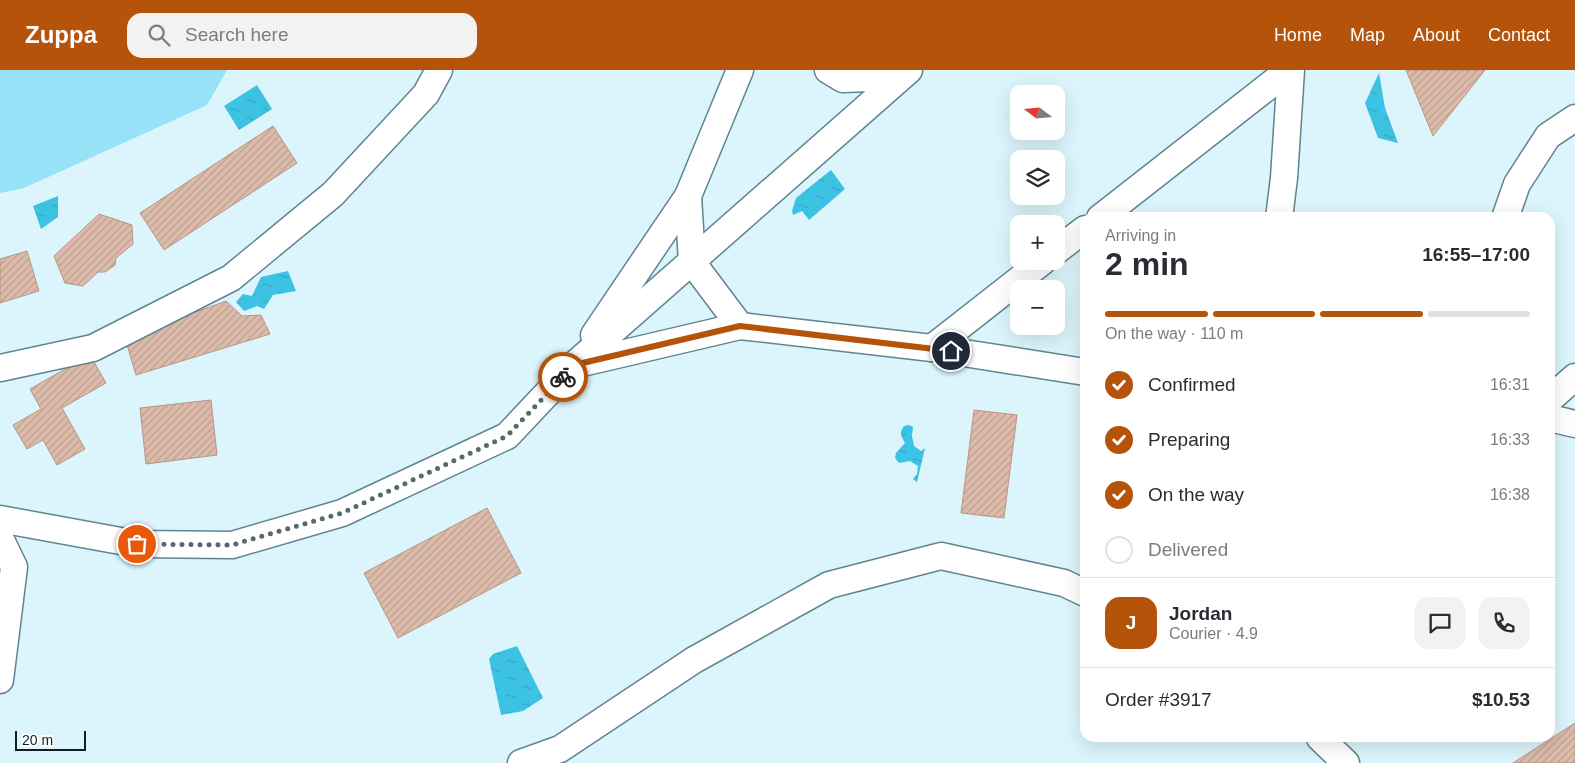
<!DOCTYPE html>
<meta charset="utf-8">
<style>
body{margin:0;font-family:Helvetica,sans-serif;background:#f2f2f3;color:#2b2b33;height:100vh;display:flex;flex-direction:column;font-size:19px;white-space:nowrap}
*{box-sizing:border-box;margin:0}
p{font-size:16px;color:#7c7c81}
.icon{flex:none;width:28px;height:28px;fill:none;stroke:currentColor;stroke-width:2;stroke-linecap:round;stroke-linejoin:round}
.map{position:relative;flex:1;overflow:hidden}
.panel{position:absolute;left:1080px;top:142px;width:475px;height:530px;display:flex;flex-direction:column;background:#fff;border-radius:15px;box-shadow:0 5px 20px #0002}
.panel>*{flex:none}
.needle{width:32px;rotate:286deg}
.buttons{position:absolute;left:1010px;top:15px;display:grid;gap:10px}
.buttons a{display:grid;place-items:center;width:55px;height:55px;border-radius:10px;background:#fff;box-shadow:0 5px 20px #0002;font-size:25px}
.scale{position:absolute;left:15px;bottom:12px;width:71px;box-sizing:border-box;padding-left:5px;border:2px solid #0f1e23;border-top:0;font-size:14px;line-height:18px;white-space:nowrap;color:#0f1e23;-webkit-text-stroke:4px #fff;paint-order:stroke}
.pin{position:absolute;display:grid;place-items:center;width:42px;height:42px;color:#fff;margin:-21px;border:2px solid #fff;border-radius:50%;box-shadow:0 1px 5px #0007}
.courier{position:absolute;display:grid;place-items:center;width:50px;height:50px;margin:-25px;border:4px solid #b45309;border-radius:50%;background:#fff;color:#222;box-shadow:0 1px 6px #0007}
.summary em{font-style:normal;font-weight:600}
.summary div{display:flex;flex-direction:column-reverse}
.summary{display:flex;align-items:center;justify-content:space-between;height:85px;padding:0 25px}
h1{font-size:32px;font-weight:600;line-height:38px}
.bar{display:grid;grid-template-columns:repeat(4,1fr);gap:8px 5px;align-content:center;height:60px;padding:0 25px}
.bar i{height:6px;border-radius:4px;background:#e1e1e2}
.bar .active{background:#b45309}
.bar p{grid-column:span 4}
.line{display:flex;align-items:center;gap:12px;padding:0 25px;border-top:1px solid #e1e1e2}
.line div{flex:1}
.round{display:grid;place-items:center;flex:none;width:52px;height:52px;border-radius:15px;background:#f2f2f3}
ol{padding:0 25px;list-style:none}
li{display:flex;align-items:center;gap:15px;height:55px}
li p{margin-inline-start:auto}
li .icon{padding:5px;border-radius:50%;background:#b45309;color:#fff;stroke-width:4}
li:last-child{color:#7c7c81}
li i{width:28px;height:28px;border:2px solid #e1e1e2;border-radius:50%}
header{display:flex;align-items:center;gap:30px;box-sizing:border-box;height:70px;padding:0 25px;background:#b45309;color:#fff}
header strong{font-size:24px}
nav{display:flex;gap:28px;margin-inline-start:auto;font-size:18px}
.search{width:350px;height:45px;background:#f2f2f3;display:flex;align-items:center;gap:12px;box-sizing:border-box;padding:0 18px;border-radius:15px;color:#7c7c81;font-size:19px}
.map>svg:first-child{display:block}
</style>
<header>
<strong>Zuppa</strong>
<div class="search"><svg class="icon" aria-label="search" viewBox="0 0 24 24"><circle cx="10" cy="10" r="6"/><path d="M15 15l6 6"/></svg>Search here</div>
<nav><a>Home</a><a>Map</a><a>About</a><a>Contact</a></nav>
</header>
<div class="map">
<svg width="1575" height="693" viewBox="0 0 1575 693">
<defs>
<pattern id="water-ripples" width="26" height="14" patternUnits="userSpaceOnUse" patternTransform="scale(1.25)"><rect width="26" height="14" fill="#3cc2e3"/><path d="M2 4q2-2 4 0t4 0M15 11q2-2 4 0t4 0" fill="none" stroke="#34a6c2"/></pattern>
<pattern id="building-hatch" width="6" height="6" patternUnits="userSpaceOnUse" patternTransform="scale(1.25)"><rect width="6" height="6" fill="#dba"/><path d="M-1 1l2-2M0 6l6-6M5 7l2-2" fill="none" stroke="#bca092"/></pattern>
</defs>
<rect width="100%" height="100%" fill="#dcf4fb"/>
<polygon fill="#98e2f8" points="0,0 227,0 207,35 24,118 0,123"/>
<g fill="url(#water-ripples)">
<polygon points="1379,3 1385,38 1398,73 1378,68 1365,33"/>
<polygon points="257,15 272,39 239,60 224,36"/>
<polygon points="831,100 845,119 809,150 802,141 793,145 792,141 796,128"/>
<polygon points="58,126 58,147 41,159 33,136"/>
<polygon points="288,201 296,221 273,225 264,239 257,236 244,241 236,232 243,224 252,226 261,207"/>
<path d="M909 355 913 357 912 366 914 376 921 381 925 378 917 412 913 409 917 404 918 396 910 391 899 393 895 388 896 383 905 373C901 366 899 362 904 356Z"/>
<polygon points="517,576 543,628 523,641 501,645 489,589 493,584"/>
</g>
<g fill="url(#building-hatch)" stroke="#b69685">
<polygon points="1406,0 1485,0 1433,66"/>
<polygon points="273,56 297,93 164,180 140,143"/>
<polygon points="99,144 132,155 133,174 116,188 115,195 105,202 98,202 83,216 65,213 54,186"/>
<polygon points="27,181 39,221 0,233 0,189"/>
<polygon points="226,231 242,246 261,245 270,264 136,305 125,268"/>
<polygon points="90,285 106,313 62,338 85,379 57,395 43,370 27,379 13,355 41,339 30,319"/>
<polygon points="211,330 217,385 146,394 140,338"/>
<polygon points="974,340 1017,345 1004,448 961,443"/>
<polygon points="487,438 521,503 398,568 364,503"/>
<polygon points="1575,653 1575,693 1513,693"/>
</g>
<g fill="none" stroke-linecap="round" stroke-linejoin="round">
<defs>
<g id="minor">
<polyline points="828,0 843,9 900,7"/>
<polyline points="688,126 692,192 740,256"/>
<polyline points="1100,148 1289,0"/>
<polyline points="1279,148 1284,108 1291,0"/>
<polyline points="1505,148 1517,114 1548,66 1575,48"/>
<polyline points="1056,181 1085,159"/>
<polyline points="594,265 688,126 740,0"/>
<polyline points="932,278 1043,191"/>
<polyline points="578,294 740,256 932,278 1085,302"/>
<polyline points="0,298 93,278 231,208 333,124 426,24 439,0"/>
<polyline points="1550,329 1575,307"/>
<polyline points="1550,348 1575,354"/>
<polyline points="0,449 137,474 232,475 342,443 507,366 574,295 909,0"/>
<polyline points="0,468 14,497 0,610"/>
<polyline points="1320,668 1346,693"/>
<polyline points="521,693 560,679 694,590 829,515 941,486 1064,513 1085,523"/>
</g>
</defs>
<use href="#minor" stroke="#5f8591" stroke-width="29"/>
<use href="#minor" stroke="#fff" stroke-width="26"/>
</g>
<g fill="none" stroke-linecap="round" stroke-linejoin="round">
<polyline stroke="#57696f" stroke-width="5" stroke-dasharray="0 9" points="137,474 232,475 342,443 507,366 563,307"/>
<polyline stroke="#b45309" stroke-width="6" points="563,307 574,295 740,256 951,281"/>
</g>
</svg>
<div class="buttons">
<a><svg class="needle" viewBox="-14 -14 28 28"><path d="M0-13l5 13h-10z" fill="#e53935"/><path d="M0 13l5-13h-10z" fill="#7c7c81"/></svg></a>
<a><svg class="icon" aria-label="layers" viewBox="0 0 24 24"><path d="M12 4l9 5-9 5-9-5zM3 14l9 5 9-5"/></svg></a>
<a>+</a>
<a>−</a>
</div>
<div class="scale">20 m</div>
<div class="pin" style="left:137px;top:474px;background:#ea580c"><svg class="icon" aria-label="bag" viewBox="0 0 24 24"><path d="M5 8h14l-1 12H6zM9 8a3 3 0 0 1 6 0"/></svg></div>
<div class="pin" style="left:951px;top:281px;background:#1f2937"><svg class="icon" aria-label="home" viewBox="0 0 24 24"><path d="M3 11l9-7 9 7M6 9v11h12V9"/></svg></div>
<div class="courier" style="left:563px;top:307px"><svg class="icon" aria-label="bike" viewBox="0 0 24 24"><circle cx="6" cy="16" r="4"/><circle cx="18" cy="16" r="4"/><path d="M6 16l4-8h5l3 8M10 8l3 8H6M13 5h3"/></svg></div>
<section class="panel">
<div class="summary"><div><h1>2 min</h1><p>Arriving in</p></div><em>16:55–17:00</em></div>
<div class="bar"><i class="active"></i><i class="active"></i><i class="active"></i><i></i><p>On the way · 110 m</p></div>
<ol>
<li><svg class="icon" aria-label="check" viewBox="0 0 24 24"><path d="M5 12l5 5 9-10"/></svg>Confirmed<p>16:31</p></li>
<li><svg class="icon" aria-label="check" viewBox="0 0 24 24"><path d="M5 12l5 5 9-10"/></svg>Preparing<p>16:33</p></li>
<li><svg class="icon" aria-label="check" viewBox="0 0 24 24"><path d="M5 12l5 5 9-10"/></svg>On the way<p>16:38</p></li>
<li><i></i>Delivered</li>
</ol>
<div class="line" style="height:90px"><b class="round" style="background:#b45309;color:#fff">J</b><div><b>Jordan</b><p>Courier · 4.9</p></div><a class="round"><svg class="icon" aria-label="chat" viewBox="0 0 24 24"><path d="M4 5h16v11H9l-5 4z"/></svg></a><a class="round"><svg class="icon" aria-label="phone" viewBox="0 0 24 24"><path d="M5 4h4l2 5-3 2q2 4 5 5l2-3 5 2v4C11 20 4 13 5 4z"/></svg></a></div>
<div class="line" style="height:65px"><div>Order #3917</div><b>$10.53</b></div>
</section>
</div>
